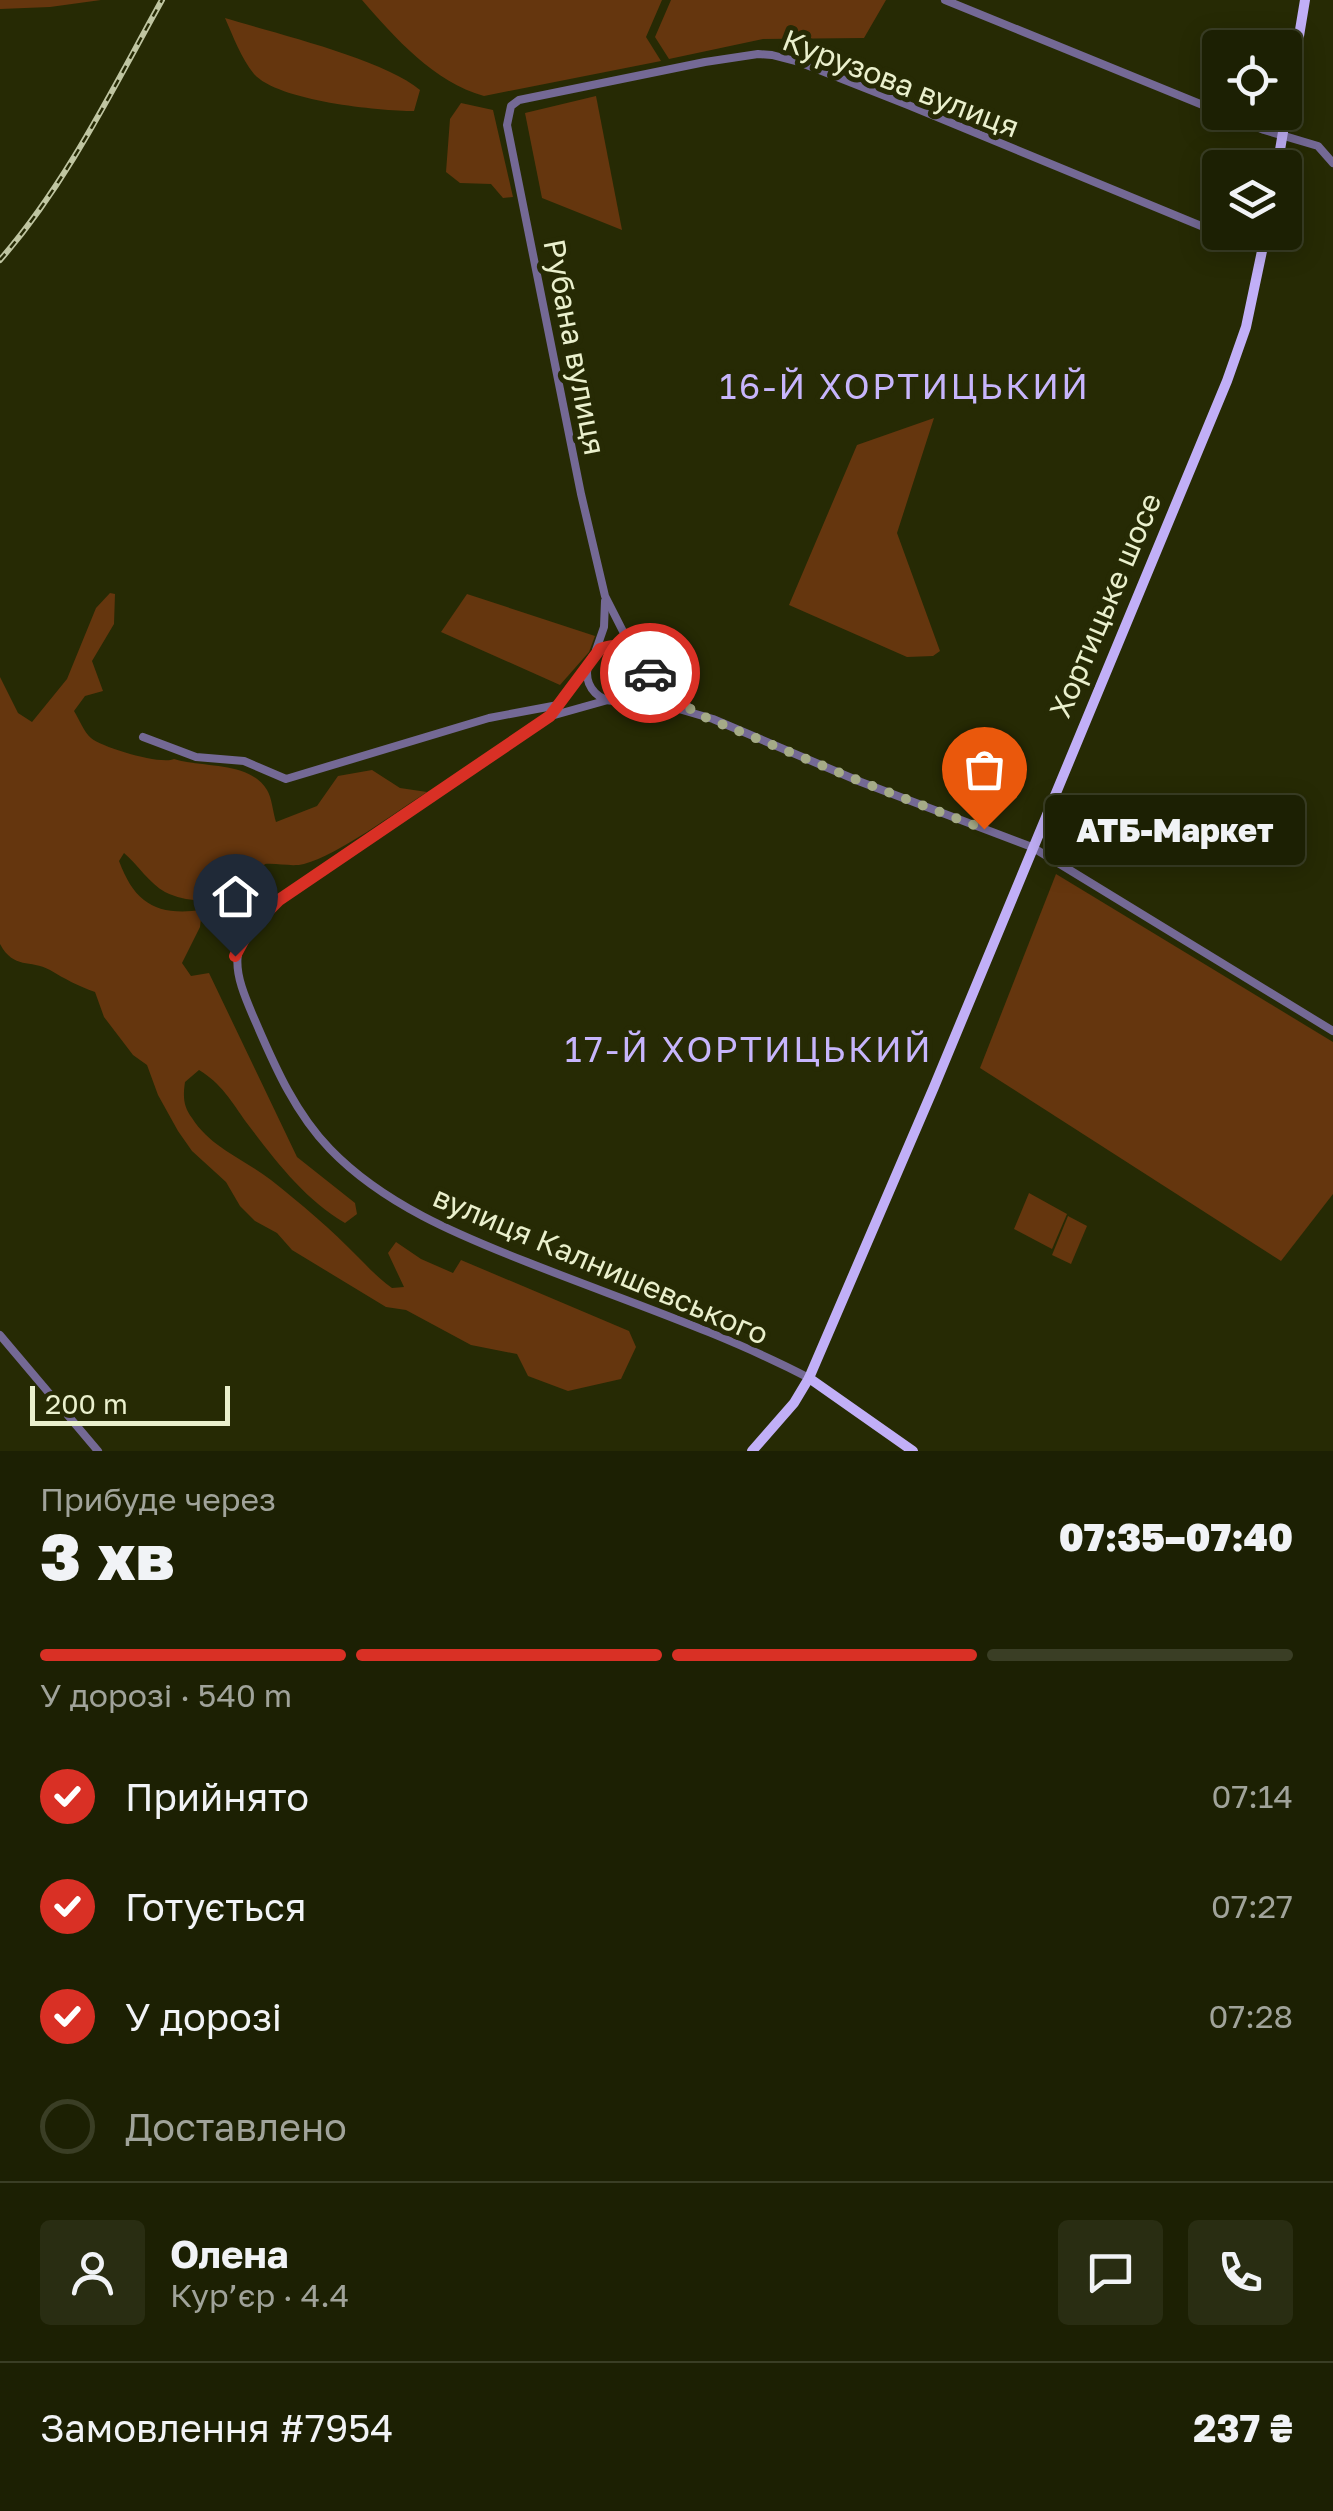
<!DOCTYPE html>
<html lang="uk">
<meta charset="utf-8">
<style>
body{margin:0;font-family:"Golos Text",sans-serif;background:#292d12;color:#f1f3f6;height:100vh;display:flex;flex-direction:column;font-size:38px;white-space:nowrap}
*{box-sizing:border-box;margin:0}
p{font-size:32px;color:#a0a39a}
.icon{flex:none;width:55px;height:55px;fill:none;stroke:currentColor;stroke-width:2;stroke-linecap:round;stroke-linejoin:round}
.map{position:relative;height:1451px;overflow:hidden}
.details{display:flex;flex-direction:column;background:#1c2003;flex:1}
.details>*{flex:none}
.tools{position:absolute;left:1202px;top:30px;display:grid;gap:20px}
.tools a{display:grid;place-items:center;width:100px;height:100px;border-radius:10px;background:#1c2003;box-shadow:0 5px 25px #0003,0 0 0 2px #3a3e25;font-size:50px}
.scale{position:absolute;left:30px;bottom:25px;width:200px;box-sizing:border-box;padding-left:10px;border:5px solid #eaf0cd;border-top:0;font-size:28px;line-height:35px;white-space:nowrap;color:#eaf0cd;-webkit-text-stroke:8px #262a04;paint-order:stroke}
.pin{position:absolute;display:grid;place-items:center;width:85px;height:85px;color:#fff;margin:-102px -42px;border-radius:50% 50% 50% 0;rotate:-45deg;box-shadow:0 0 10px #0007}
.pin .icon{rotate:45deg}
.courier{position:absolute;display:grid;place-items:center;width:100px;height:100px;margin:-50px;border:8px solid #d93025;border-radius:50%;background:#fff;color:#222;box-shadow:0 2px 12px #0007}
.bubble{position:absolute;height:70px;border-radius:10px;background:#1c2003;box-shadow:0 5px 25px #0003,0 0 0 2px #3a3e25;font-size:32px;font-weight:800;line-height:70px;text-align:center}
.headline em{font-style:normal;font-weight:800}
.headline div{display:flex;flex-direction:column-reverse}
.headline{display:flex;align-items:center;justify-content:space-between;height:170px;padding:0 40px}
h1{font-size:65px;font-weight:800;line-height:75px}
.bar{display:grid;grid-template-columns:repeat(4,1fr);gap:15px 10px;align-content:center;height:120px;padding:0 40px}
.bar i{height:12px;border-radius:8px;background:#3a3e25}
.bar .on{background:#d93025}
.bar p{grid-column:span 4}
.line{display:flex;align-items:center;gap:25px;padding:0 40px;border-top:2px solid #3a3e25}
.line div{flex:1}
.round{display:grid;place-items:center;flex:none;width:105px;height:105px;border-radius:10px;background:#292d12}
ol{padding:0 40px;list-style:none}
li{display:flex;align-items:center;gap:30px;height:110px}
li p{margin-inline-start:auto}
li .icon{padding:10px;border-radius:50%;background:#d93025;color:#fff;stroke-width:4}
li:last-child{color:#a0a39a}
li i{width:55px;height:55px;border:5px solid #3a3e25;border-radius:50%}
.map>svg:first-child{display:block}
</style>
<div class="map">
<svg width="1333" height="1451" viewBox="0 0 1333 1451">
<rect width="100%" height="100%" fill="#262a04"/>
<g fill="#65360e">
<polygon points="0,0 101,0 50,7 0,9"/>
<path d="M362 0H662L646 37 661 61 484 96C434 82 395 38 362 0Z"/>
<polygon points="671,0 886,0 864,38 763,39 669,59 655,37"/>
<path d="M225 18C274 33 384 59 420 90L414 111C379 111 278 101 254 74 241 58 233 36 225 18Z"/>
<polygon points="596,96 622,230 542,198 525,113"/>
<polygon points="461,103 493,110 513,197 503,198 491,184 460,183 446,172 450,119"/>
<polygon points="934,418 897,533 940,651 933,656 907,657 789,605 857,445"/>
<path d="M110 593 115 594 114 624 92 661 103 691 85 696 74 711C79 719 84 732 91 738 103 748 161 765 174 759 202 768 250 761 267 790 272 798 273 813 276 822L317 806 338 776 372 770 400 788 427 792C394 813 340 854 304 864 292 867 278 863 265 864 240 894 204 911 165 892 150 884 137 864 124 853L119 861C135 904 157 916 202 910L200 927 182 963 191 976 209 973 297 1157 355 1203 357 1214 345 1223C304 1199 275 1160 246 1122 232 1102 221 1083 199 1070L185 1082C183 1096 183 1106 192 1118 211 1148 244 1159 271 1180 300 1203 332 1230 358 1257 370 1269 378 1278 392 1288L404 1287 388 1253 396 1242 421 1259 453 1273 461 1260 629 1331 636 1347 621 1379 568 1391 528 1376 517 1354 471 1345 406 1310 386 1307 292 1250 277 1233 255 1221 240 1206 226 1182 192 1151 178 1131 158 1095 147 1065 133 1055 104 1017 95 992C78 986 65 979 50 970 30 959 14 970 0 944V677L18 713 32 722 67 679 96 608Z"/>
<polygon points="467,594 595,636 589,652 560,685 441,632"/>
<polygon points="1056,874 1333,1042 1333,1194 1281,1261 980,1068"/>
<polygon points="1029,1193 1067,1214 1052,1249 1014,1229"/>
<polygon points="1068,1216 1087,1226 1071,1264 1052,1255"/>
</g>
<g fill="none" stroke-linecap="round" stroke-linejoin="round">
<g stroke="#746995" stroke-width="8">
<polyline points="945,0 1264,130 1318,146 1333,163"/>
<circle cx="615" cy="673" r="28"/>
<polyline points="596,650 604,627 605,601"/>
<polyline points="633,651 605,596 581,494 507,125 511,106 519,100 705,62 758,54 772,55 799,62 908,105 1240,242 1264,245"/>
<polyline points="642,666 691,709"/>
<polyline points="627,698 655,702 713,719 861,782 1032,847 1333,1031"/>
<path d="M608 700 551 716 279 900C224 944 231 966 257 1025 276 1069 296 1114 330 1149 383 1204 458 1235 527 1262 620 1299 721 1332 809 1378"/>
<polyline points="556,709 586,667"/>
<polyline points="143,737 196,757 244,761 286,779 489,718 558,705"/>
<polyline points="0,1335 98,1451"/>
</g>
<g stroke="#c1aff7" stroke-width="10">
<polyline points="1277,168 1305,0"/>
<polyline points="809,1378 913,1451"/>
<polyline points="752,1451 794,1403 809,1378 934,1087 1227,381 1246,327 1266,232"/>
</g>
<defs>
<path id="rail" d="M0 260C67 183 113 88 162 0"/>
</defs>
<use href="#rail" stroke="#bfc5a1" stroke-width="6"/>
<use href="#rail" stroke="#262a04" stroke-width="2.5" stroke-dasharray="8" stroke-linecap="butt"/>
</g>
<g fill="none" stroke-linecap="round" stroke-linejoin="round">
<polyline stroke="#a5ab87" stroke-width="10" stroke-dasharray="0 18" points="650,673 695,713 862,782 984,829"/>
<path stroke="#d93025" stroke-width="12" d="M235 956 249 930 279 900 550 716 600 649C629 638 632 658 650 673"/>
</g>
<g text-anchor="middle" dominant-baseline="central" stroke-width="10" stroke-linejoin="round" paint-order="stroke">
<g font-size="30" fill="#eaf0cd" stroke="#262a04">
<text transform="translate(901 83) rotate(21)">Курузова вулиця</text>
<text transform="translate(575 347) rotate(79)">Рубана вулиця</text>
<text transform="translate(1105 605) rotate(-67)">Хортицьке шосе</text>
<text transform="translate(601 1265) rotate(23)">вулиця Калнишевського</text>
</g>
<g font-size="35" letter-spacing="2.5" fill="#c7b5fc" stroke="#262a04">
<text x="905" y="386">16-Й ХОРТИЦЬКИЙ</text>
<text x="749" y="1049">17-Й ХОРТИЦЬКИЙ</text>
</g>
</g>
</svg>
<div class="tools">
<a><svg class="icon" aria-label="locate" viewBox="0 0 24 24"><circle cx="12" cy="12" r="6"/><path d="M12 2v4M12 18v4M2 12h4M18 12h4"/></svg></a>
<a><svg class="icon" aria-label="layers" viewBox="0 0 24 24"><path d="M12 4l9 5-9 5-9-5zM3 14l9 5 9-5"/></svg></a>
</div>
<div class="scale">200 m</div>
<div class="pin" style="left:984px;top:829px;background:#ea580c"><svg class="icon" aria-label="bag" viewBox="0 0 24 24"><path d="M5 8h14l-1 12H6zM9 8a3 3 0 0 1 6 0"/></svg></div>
<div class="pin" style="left:235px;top:956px;background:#1f2937"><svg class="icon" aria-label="home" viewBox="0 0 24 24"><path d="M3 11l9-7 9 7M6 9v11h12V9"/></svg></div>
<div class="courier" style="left:650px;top:673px"><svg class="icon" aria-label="car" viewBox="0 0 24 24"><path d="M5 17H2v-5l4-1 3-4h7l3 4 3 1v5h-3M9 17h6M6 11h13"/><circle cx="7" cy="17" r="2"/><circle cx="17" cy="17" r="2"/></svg></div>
<div class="bubble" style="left:1045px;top:795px;width:260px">АТБ-Маркет</div>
</div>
<section class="details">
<div class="headline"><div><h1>3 хв</h1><p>Прибуде через</p></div><em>07:35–07:40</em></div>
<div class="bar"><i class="on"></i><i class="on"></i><i class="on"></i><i></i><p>У дорозі · 540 m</p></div>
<ol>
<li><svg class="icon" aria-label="check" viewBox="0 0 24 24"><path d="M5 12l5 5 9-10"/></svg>Прийнято<p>07:14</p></li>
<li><svg class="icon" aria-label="check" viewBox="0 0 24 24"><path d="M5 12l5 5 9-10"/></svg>Готується<p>07:27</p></li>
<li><svg class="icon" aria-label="check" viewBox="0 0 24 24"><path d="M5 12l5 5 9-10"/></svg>У дорозі<p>07:28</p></li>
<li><i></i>Доставлено</li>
</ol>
<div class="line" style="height:180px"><a class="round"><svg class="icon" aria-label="person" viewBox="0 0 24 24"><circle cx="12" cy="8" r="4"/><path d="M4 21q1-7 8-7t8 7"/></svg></a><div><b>Олена</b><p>Кур’єр · 4.4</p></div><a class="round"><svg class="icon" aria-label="chat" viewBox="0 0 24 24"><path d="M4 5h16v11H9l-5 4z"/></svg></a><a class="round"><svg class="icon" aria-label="phone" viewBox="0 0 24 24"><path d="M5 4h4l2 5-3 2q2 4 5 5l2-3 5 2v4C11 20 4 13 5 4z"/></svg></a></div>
<div class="line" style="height:130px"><div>Замовлення #7954</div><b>237 ₴</b></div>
</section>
